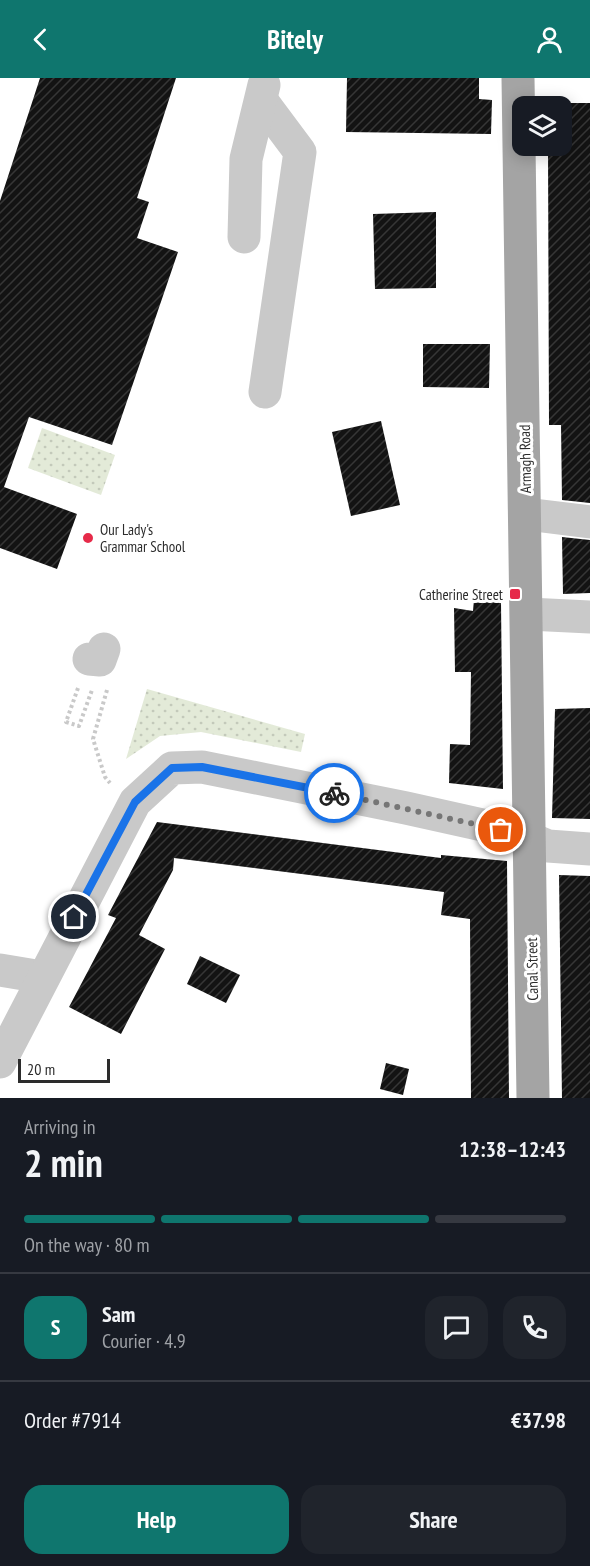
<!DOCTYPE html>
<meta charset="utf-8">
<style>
body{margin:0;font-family:"PT Sans Narrow",sans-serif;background:#20242c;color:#f1f3f6;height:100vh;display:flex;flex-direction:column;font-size:22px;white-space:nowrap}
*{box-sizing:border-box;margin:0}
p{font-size:20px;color:#9ea1a6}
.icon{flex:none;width:33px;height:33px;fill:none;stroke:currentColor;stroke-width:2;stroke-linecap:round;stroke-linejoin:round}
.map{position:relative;height:1020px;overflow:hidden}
.drawer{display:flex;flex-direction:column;background:#171b24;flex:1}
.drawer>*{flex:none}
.buttons{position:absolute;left:512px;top:18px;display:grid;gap:12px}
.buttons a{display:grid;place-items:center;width:60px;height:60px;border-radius:12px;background:#171b24;box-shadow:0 3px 15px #0003;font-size:30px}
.scale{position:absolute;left:18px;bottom:15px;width:92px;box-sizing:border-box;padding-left:6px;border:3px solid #2c2c2c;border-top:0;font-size:16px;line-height:21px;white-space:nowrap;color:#2c2c2c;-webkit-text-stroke:4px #fff;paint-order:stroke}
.pin{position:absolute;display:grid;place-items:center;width:51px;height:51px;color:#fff;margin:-26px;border:3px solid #fff;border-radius:50%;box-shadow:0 2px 6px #0007}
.courier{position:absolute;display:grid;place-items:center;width:60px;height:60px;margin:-30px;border:4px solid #1a73e8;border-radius:50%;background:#fff;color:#222;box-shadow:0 2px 8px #0007}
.head em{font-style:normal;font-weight:800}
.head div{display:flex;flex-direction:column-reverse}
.head{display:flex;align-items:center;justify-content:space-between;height:102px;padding:0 24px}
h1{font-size:39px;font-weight:800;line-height:45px}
.bar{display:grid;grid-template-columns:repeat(4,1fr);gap:9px 6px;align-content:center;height:72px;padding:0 24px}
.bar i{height:8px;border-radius:4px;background:#363941}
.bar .on{background:#0f766e}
.bar p{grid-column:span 4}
.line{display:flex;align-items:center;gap:15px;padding:0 24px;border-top:2px solid #363941}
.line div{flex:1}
.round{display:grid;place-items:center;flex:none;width:63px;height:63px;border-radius:18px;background:#20242c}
.button{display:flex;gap:12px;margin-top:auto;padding:12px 24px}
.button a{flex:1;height:69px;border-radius:18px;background:#0f766e;color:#fff;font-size:24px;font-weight:800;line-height:69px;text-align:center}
.button a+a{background:#20242c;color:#f1f3f6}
header{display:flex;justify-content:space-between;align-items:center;height:78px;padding:0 24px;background:#0f766e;color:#fff;font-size:27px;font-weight:800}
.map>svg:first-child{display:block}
</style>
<header><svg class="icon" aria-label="back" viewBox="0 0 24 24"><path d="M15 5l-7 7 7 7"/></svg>Bitely<svg class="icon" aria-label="person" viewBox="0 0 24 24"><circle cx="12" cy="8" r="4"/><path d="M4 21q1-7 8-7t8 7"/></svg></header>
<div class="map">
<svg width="590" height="1020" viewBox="0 0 590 1020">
<defs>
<pattern id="grass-dots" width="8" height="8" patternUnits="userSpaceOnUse" patternTransform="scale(1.5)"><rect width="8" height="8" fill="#e3ead8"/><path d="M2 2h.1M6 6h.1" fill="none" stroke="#c3c9ba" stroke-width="1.8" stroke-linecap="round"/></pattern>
<pattern id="building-hatch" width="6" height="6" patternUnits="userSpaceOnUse" patternTransform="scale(1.5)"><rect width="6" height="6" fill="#131313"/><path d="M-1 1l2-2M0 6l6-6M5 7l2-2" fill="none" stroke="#363636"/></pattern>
</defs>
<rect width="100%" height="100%" fill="#fff"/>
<g fill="url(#grass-dots)">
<polygon points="42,350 115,377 101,417 28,390"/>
<polygon points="147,611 305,656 301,674 201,654 160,658 126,681"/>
</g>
<g fill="url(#building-hatch)">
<polygon points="40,0 176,0 137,120 149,124 137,160 178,174 112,367 29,339 4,409 77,436 57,491 0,470 0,123"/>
<polygon points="347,0 479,0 479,21 492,22 491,56 346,54"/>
<polygon points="548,25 590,25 590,425 562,422 561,347 549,347 548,68 561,68 561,28 548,28"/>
<polygon points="436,134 436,210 375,211 373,136"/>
<polygon points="423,266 490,266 489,310 423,309"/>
<polygon points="381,343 400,427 351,438 332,354"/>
<polygon points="562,459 590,462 590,515 563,516"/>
<polygon points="474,521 501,525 503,711 449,705 450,666 470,667 471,594 455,594 454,530 473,533"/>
<polygon points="590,630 590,741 552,740 555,631"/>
<polygon points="157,744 441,780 441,777 507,783 509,1020 471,1020 470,841 441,837 444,814 174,780 173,792 139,857 165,871 121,956 69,929 116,840 108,837"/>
<polygon points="559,797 590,798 590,1020 562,1020"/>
<polygon points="200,878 240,897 226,925 187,906"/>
<polygon points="386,985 409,991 403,1017 380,1011"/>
</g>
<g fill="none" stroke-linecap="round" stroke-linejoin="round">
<g stroke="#c9c9c9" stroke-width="4" stroke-dasharray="3 3" stroke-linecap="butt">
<polyline points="78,610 66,644 79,648 92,612"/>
<polyline points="107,612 93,661 105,699 110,705"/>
</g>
<g stroke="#c9c9c9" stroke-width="33">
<polyline points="262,23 300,74 265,314"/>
<polyline points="244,159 246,81 264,7"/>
<polyline points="526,436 590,444"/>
<polyline points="528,536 590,539"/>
<polyline points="89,581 100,582 104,571"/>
<polyline points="0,892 42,899"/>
<polyline points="0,984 135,724 172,690 202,689 406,730 514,754 548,768 590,771"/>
</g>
<polyline stroke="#a4a4a4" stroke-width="33" points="518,0 533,1020"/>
</g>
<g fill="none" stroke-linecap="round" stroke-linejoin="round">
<polyline stroke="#767676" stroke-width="6" stroke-dasharray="0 10.8" points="334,715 501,752"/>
<polyline stroke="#1a73e8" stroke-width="8" points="74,839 135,724 172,690 202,689 334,715"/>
</g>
<g fill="#e62a49" stroke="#fff" stroke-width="2">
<circle cx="88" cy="460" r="6"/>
<rect x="509" y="510" width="12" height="12" rx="3"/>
</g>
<g text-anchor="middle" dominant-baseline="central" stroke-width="6" stroke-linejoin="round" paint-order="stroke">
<g font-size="15" fill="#2c2c2c" stroke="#fff">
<text transform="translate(525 381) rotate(-91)">Armagh Road</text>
<text transform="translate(532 891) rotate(-91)">Canal Street</text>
</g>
<g font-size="15" fill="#2c2c2c" stroke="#fff" text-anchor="start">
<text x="100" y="451">Our Lady's<tspan x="100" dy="17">Grammar School</tspan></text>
<text x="503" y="516" text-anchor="end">Catherine Street</text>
</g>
</g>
</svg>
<div class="buttons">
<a><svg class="icon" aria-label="layers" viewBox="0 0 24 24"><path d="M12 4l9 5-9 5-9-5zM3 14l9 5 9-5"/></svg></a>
</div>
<div class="scale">20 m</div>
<div class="pin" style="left:501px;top:752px;background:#ea580c"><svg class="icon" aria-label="bag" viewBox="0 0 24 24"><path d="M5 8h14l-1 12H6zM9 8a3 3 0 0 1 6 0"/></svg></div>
<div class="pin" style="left:74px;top:839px;background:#1f2937"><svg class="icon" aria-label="home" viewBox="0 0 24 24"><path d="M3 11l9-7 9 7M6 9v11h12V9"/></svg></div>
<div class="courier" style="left:334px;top:715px"><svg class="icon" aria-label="bike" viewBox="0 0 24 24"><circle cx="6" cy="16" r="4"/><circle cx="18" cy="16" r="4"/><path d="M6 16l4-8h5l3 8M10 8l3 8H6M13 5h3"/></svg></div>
</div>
<section class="drawer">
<div class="head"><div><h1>2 min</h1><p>Arriving in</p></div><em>12:38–12:43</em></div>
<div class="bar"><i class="on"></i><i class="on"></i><i class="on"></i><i></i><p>On the way · 80 m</p></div>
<div class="line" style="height:108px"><b class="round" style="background:#0f766e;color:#fff">S</b><div><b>Sam</b><p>Courier · 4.9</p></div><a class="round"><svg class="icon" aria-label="chat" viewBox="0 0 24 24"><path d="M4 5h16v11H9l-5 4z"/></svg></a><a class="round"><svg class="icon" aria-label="phone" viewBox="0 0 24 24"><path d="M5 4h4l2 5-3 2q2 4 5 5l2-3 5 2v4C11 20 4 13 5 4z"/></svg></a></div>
<div class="line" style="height:78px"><div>Order #7914</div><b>€37.98</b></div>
<div class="button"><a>Help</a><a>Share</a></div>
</section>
